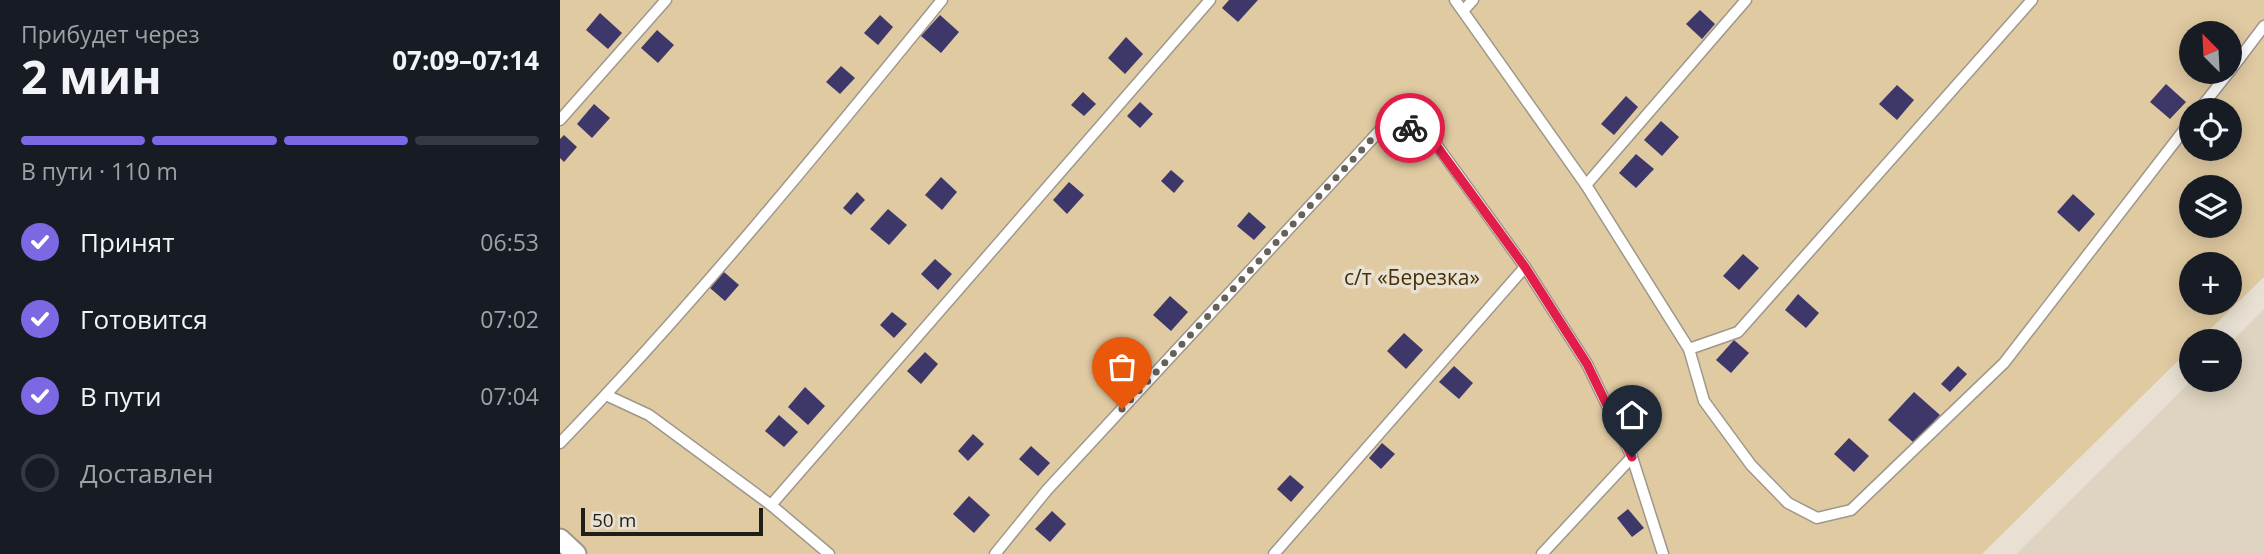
<!DOCTYPE html>
<html lang="ru">
<meta charset="utf-8">
<style>
body{margin:0;font-family:"Open Sans",sans-serif;background:#242831;color:#f1f3f6;height:100vh;display:flex;flex-direction:column;font-size:26px;white-space:nowrap}
*{box-sizing:border-box;margin:0}
p{font-size:23px;color:#9ea1a6}
.icon{flex:none;width:38px;height:38px;fill:none;stroke:currentColor;stroke-width:2;stroke-linecap:round;stroke-linejoin:round}
.map{position:relative;flex:1;overflow:hidden}
.details{display:flex;flex-direction:column;background:#171b24;width:560px}
.details>*{flex:none}
.needle{width:46px;rotate:336deg}
.fabs{position:absolute;left:1619px;top:21px;display:grid;gap:14px}
.fabs a{display:grid;place-items:center;width:63px;height:63px;border-radius:50%;background:#171b24;box-shadow:0 4px 18px #0003;font-size:35px}
.scale{position:absolute;left:21px;bottom:18px;width:182px;box-sizing:border-box;padding-left:7px;border:4px solid #201e19;border-top:0;font-size:19px;line-height:24px;white-space:nowrap;color:#201e19;-webkit-text-stroke:5px #e8e1d3;paint-order:stroke}
.pin{position:absolute;display:grid;place-items:center;width:60px;height:60px;color:#fff;margin:-72px -30px;border-radius:50% 50% 50% 0;rotate:-45deg;box-shadow:0 0 7px #0007}
.pin .icon{rotate:45deg}
.courier{position:absolute;display:grid;place-items:center;width:70px;height:70px;margin:-35px;border:5px solid #e11d48;border-radius:50%;background:#fff;color:#222;box-shadow:0 2px 9px #0007}
.overview em{font-style:normal;font-weight:700}
.overview div{display:flex;flex-direction:column-reverse}
.overview{display:flex;align-items:center;justify-content:space-between;height:119px;padding:0 21px}
h1{font-size:46px;font-weight:700;line-height:52px}
.bar{display:grid;grid-template-columns:repeat(4,1fr);gap:10px 7px;align-content:center;height:84px;padding:0 21px}
.bar i{height:9px;border-radius:5px;background:#363941}
.bar .on{background:#7c68e3}
.bar p{grid-column:span 4}
ol{padding:0 21px;list-style:none}
li{display:flex;align-items:center;gap:21px;height:77px}
li p{margin-inline-start:auto}
li .icon{padding:7px;border-radius:50%;background:#7c68e3;color:#fff;stroke-width:4}
li:last-child{color:#9ea1a6}
li i{width:38px;height:38px;border:4px solid #363941;border-radius:50%}
main{display:flex;flex:1;min-height:0}
.map>svg:first-child{display:block}
</style>
<main>
<section class="details">
<div class="overview"><div><h1>2 мин</h1><p>Прибудет через</p></div><em>07:09–07:14</em></div>
<div class="bar"><i class="on"></i><i class="on"></i><i class="on"></i><i></i><p>В пути · 110 m</p></div>
<ol>
<li><svg class="icon" aria-label="check" viewBox="0 0 24 24"><path d="M5 12l5 5 9-10"/></svg>Принят<p>06:53</p></li>
<li><svg class="icon" aria-label="check" viewBox="0 0 24 24"><path d="M5 12l5 5 9-10"/></svg>Готовится<p>07:02</p></li>
<li><svg class="icon" aria-label="check" viewBox="0 0 24 24"><path d="M5 12l5 5 9-10"/></svg>В пути<p>07:04</p></li>
<li><i></i>Доставлен</li>
</ol>
</section>
<div class="map">
<svg width="1704" height="554" viewBox="0 0 1704 554">
<rect width="100%" height="100%" fill="#e8e1d3"/>
<polygon fill="#dfd4c1" points="1704,309 1704,554 1456,554 1632,380 1670,380 1670,343"/>
<path fill="#e0caa2" fill-rule="evenodd" d="M0 0H1704V277L1638 341H1631V348L1422 554H0ZM1631 33H1670V72H1631ZM1631 110H1670V149H1631ZM1631 187H1670V226H1631ZM1631 264H1670V303H1631Z"/>
<g fill="#3e376a">
<polygon points="669,0 698,0 678,22 662,8"/>
<polygon points="1140,10 1155,24 1142,39 1126,24"/>
<polygon points="40,13 62,33 48,49 26,30"/>
<polygon points="320,15 333,27 318,45 304,33"/>
<polygon points="380,15 399,32 381,53 361,36"/>
<polygon points="97,30 114,45 98,63 81,48"/>
<polygon points="566,37 583,54 565,74 548,58"/>
<polygon points="281,66 295,78 280,94 266,82"/>
<polygon points="1606,84 1626,102 1610,119 1590,102"/>
<polygon points="1337,85 1354,100 1337,120 1319,104"/>
<polygon points="523,92 536,104 524,116 511,105"/>
<polygon points="1066,96 1078,107 1054,135 1041,124"/>
<polygon points="580,102 593,114 580,128 567,116"/>
<polygon points="34,104 50,118 32,138 17,124"/>
<polygon points="1101,121 1119,137 1102,156 1084,140"/>
<polygon points="4,135 17,147 4,162 0,158 0,139"/>
<polygon points="1076,154 1094,169 1076,188 1059,173"/>
<polygon points="611,170 624,181 614,193 601,181"/>
<polygon points="381,177 397,192 382,210 365,195"/>
<polygon points="509,182 524,195 507,214 493,200"/>
<polygon points="297,192 305,200 291,215 283,208"/>
<polygon points="1513,194 1535,214 1519,232 1497,212"/>
<polygon points="328,209 347,225 329,245 310,229"/>
<polygon points="689,212 706,227 694,240 677,226"/>
<polygon points="1183,254 1199,268 1179,290 1163,276"/>
<polygon points="375,259 392,274 378,290 361,274"/>
<polygon points="164,272 179,285 165,301 150,288"/>
<polygon points="1238,294 1259,313 1246,328 1225,310"/>
<polygon points="610,296 628,312 611,331 593,315"/>
<polygon points="332,312 347,324 334,338 320,325"/>
<polygon points="844,333 863,350 846,369 827,351"/>
<polygon points="1174,340 1189,353 1171,373 1156,360"/>
<polygon points="365,352 378,364 361,384 347,371"/>
<polygon points="894,366 913,383 899,399 879,382"/>
<polygon points="1398,366 1407,374 1390,392 1381,384"/>
<polygon points="245,387 265,406 248,425 228,407"/>
<polygon points="1354,392 1380,415 1354,443 1328,420"/>
<polygon points="219,415 238,432 224,447 205,431"/>
<polygon points="413,434 424,444 408,461 398,451"/>
<polygon points="1289,438 1309,456 1294,472 1274,454"/>
<polygon points="822,443 835,454 821,469 809,458"/>
<polygon points="471,446 490,463 478,476 459,459"/>
<polygon points="730,475 744,487 731,502 717,489"/>
<polygon points="409,496 430,515 414,533 393,514"/>
<polygon points="1068,509 1084,528 1072,537 1057,518"/>
<polygon points="492,511 506,524 490,542 475,529"/>
</g>
<g fill="none" stroke-linecap="round" stroke-linejoin="round">
<defs>
<g id="service">
<polyline points="895,0 1026,185 1129,349 1144,401 1191,465 1228,503 1257,518 1291,510 1444,363 1631,121"/>
<polyline points="903,11 913,0"/>
<polyline points="1670,71 1704,26"/>
<polyline points="1639,110 1669,72"/>
<polyline points="0,120 106,0"/>
<polyline points="1026,185 1186,0"/>
<polyline points="1129,349 1178,332 1472,0"/>
<polyline points="46,395 89,415 211,505 269,554"/>
<path d="M0 443C135 303 259 151 382 0"/>
<polyline points="211,505 650,0"/>
<polyline points="435,554 487,490 824,126 865,129 965,267 1027,364 1072,457 1103,554"/>
<polyline points="714,554 965,267"/>
<polyline points="982,554 1072,457"/>
</g>
<polyline id="minor" points="0,539 16,554"/>
</defs>
<use href="#service" stroke="#9e978b" stroke-width="13"/>
<use href="#minor" stroke="#9e978b" stroke-width="23"/>
<use href="#service" stroke="#fff" stroke-width="10"/>
<use href="#minor" stroke="#fff" stroke-width="19"/>
</g>
<g fill="none" stroke-linecap="round" stroke-linejoin="round">
<polyline stroke="#66625a" stroke-width="7" stroke-dasharray="0 12.6" points="562,409 824,126 850,128"/>
<polyline stroke="#e11d48" stroke-width="9" points="850,128 865,130 965,267 1027,364 1072,457"/>
</g>
<g text-anchor="middle" dominant-baseline="central" stroke-width="7" stroke-linejoin="round" paint-order="stroke">
<g font-size="21" fill="#452f00" stroke="#e8e1d3">
<text x="852" y="277">с/т «Березка»</text>
</g>
</g>
</svg>
<div class="fabs">
<a><svg class="needle" viewBox="-14 -14 28 28"><path d="M0-13l5 13h-10z" fill="#e53935"/><path d="M0 13l5-13h-10z" fill="#9ea1a6"/></svg></a>
<a><svg class="icon" aria-label="locate" viewBox="0 0 24 24"><circle cx="12" cy="12" r="6"/><path d="M12 2v4M12 18v4M2 12h4M18 12h4"/></svg></a>
<a><svg class="icon" aria-label="layers" viewBox="0 0 24 24"><path d="M12 4l9 5-9 5-9-5zM3 14l9 5 9-5"/></svg></a>
<a>+</a>
<a>−</a>
</div>
<div class="scale">50 m</div>
<div class="pin" style="left:562px;top:409px;background:#ea580c"><svg class="icon" aria-label="bag" viewBox="0 0 24 24"><path d="M5 8h14l-1 12H6zM9 8a3 3 0 0 1 6 0"/></svg></div>
<div class="pin" style="left:1072px;top:457px;background:#1f2937"><svg class="icon" aria-label="home" viewBox="0 0 24 24"><path d="M3 11l9-7 9 7M6 9v11h12V9"/></svg></div>
<div class="courier" style="left:850px;top:128px"><svg class="icon" aria-label="bike" viewBox="0 0 24 24"><circle cx="6" cy="16" r="4"/><circle cx="18" cy="16" r="4"/><path d="M6 16l4-8h5l3 8M10 8l3 8H6M13 5h3"/></svg></div>
</div>
</main>
